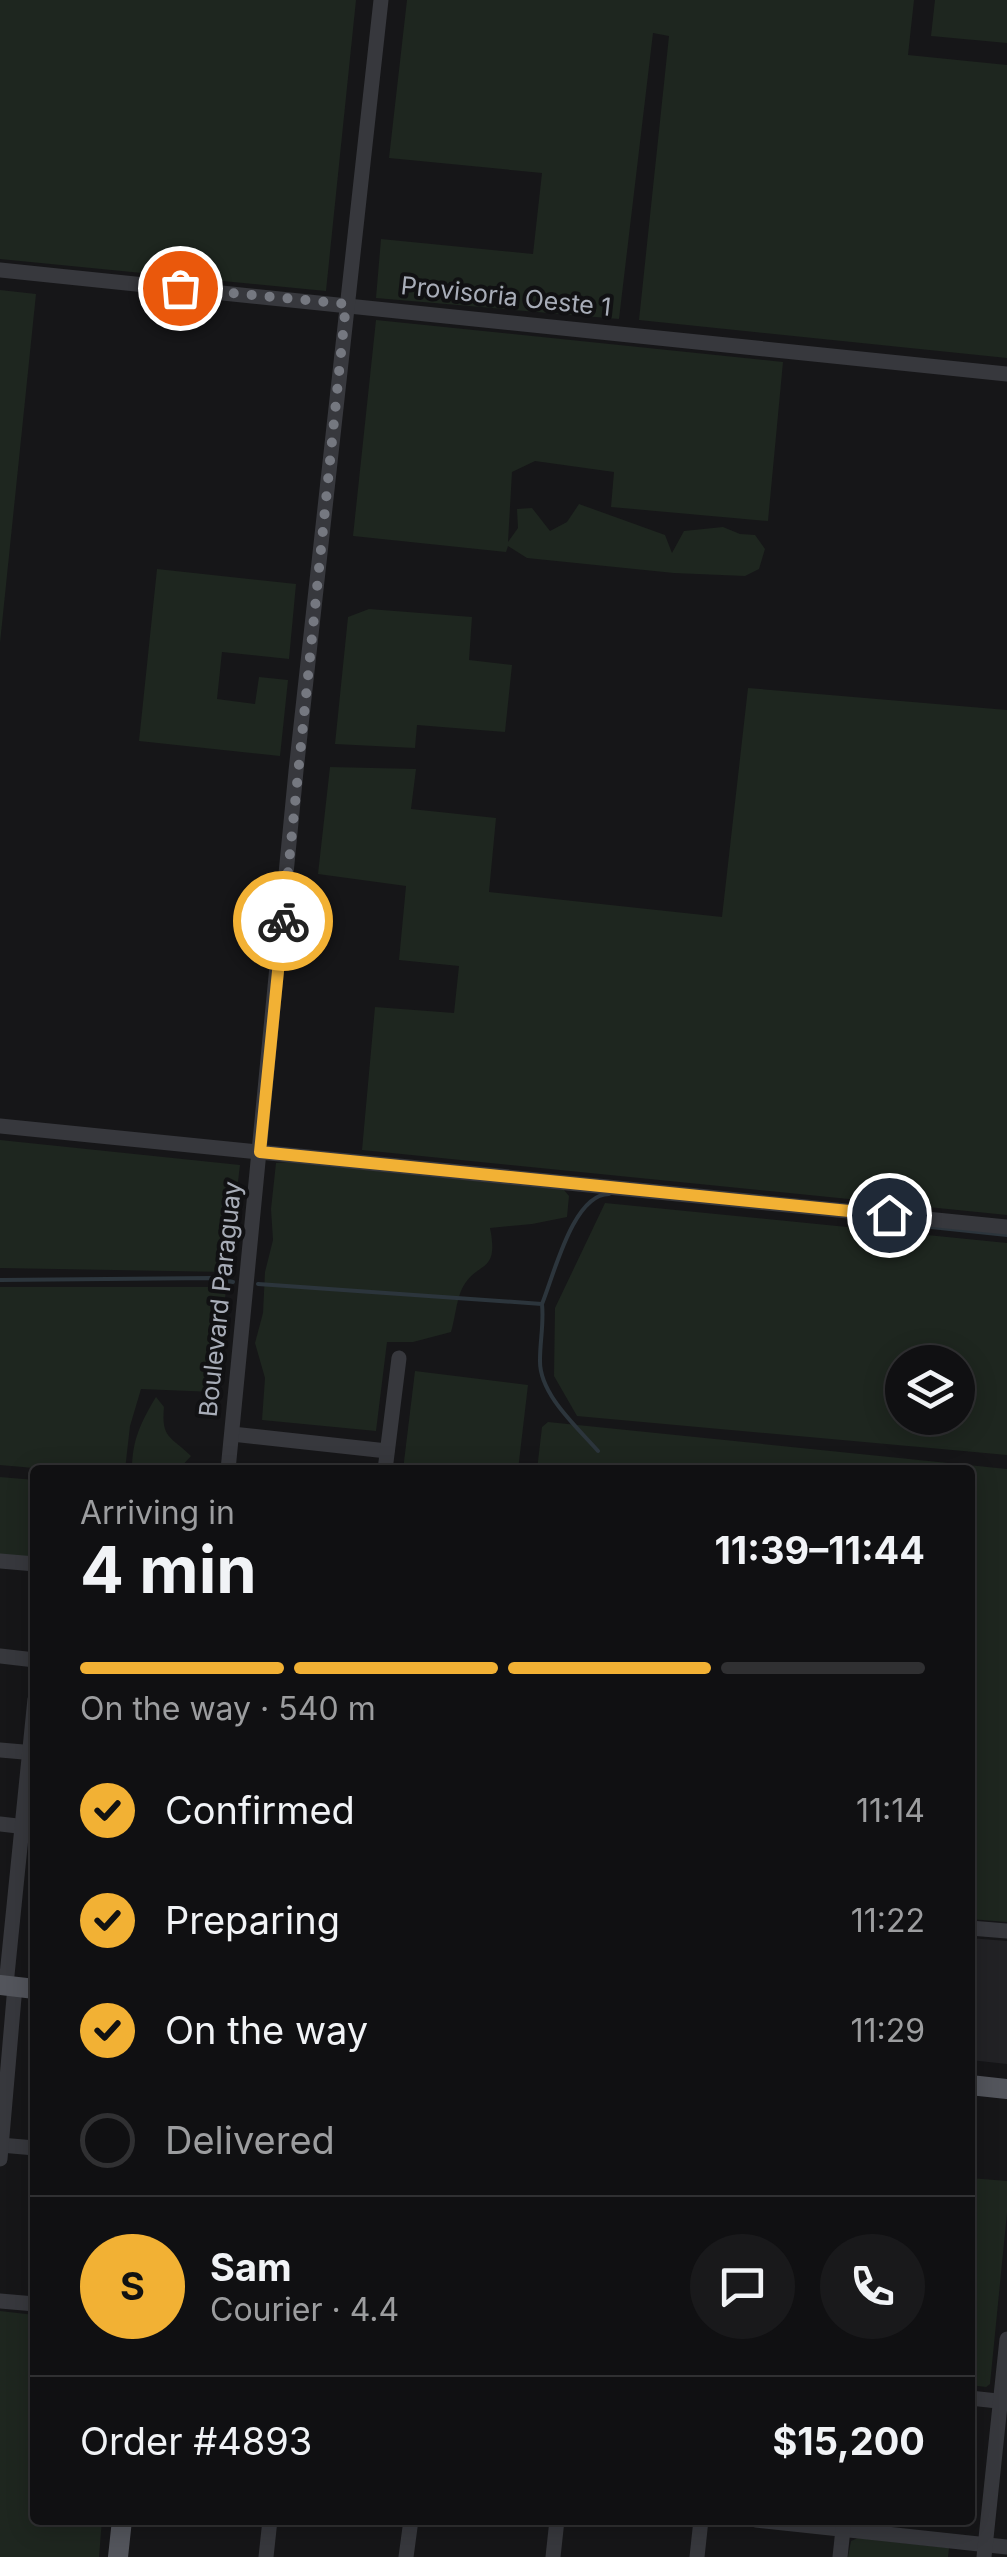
<!DOCTYPE html>
<meta charset="utf-8">
<style>
body{margin:0;font-family:Inter,sans-serif;background:#19191b;color:#f1f3f6;height:100vh;display:flex;flex-direction:column;font-size:38px;white-space:nowrap}
*{box-sizing:border-box;margin:0}
p{font-size:32px;color:#9c9d9f}
.icon{flex:none;width:55px;height:55px;fill:none;stroke:currentColor;stroke-width:2;stroke-linecap:round;stroke-linejoin:round}
.map{position:relative;flex:1;overflow:hidden}
.side{position:absolute;left:30px;top:1465px;width:945px;height:1060px;display:flex;flex-direction:column;background:#101012;border-radius:10px;box-shadow:0 5px 25px #0003,0 0 0 2px #303032}
.side>*{flex:none}
.controls{position:absolute;left:885px;top:1345px;display:grid;gap:20px}
.controls a{display:grid;place-items:center;width:90px;height:90px;border-radius:50%;background:#101012;box-shadow:0 5px 25px #0003,0 0 0 2px #303032;font-size:50px}
.pin{position:absolute;display:grid;place-items:center;width:85px;height:85px;color:#fff;margin:-42px;border:5px solid #fff;border-radius:50%;box-shadow:0 2px 10px #0007}
.courier{position:absolute;display:grid;place-items:center;width:100px;height:100px;margin:-50px;border:8px solid #f2b134;border-radius:50%;background:#fff;color:#222;box-shadow:0 2px 12px #0007}
.overview em{font-style:normal;font-weight:700}
.overview div{display:flex;flex-direction:column-reverse}
.overview{display:flex;align-items:center;justify-content:space-between;height:170px;padding:0 50px}
h1{font-size:65px;font-weight:700;line-height:75px}
.bar{display:grid;grid-template-columns:repeat(4,1fr);gap:15px 10px;align-content:center;height:120px;padding:0 50px}
.bar i{height:12px;border-radius:8px;background:#303032}
.bar .active{background:#f2b134}
.bar p{grid-column:span 4}
.line{display:flex;align-items:center;gap:25px;padding:0 50px;border-top:2px solid #303032}
.line div{flex:1}
.round{display:grid;place-items:center;flex:none;width:105px;height:105px;border-radius:52px;background:#19191b}
ol{padding:0 50px;list-style:none}
li{display:flex;align-items:center;gap:30px;height:110px}
li p{margin-inline-start:auto}
li .icon{padding:10px;border-radius:50%;background:#f2b134;color:#111;stroke-width:4}
li:last-child{color:#9c9d9f}
li i{width:55px;height:55px;border:5px solid #303032;border-radius:50%}
.map>svg:first-child{display:block}
</style>
<div class="map">
<svg width="1007" height="2557" viewBox="0 0 1007 2557">
<rect width="100%" height="100%" fill="#161618"/>
<polygon fill="#222225" points="970,1938 1007,1941 1007,2064 970,2060"/>
<g fill="#1e261f" fill-rule="evenodd">
<polygon points="0,0 356,0 326,291 0,259"/>
<polygon points="407,0 914,0 908,55 1007,65 1007,358 639,320 669,36 653,33 619,319 376,298 381,239 533,254 542,173 389,158"/>
<polygon points="935,0 1007,0 1007,43 931,36"/>
<polygon points="0,290 36,294 0,643"/>
<polygon points="376,320 783,362 768,521 611,507 614,472 535,461 512,472 508,542 518,528 517,509 532,508 550,531 567,522 579,504 665,535 672,553 684,531 723,527 740,534 755,535 765,549 759,569 745,576 674,573 527,558 508,546 506,552 353,536"/>
<polygon points="157,569 296,584 289,659 222,652 217,699 255,704 259,677 288,680 280,756 139,741"/>
<polygon points="369,609 472,617 469,660 512,665 505,732 417,725 415,748 335,744 348,617"/>
<polygon points="748,688 1007,710 1007,1215 362,1150 375,1007 454,1013 459,966 399,960 406,886 318,874 330,767 416,769 411,809 496,818 489,892 722,917"/>
<polygon points="0,1140 240,1165 227,1272 0,1268"/>
<path d="M288 1162 564 1190 569 1196 567 1217 532 1224 490 1228C500 1277 475 1259 461 1291 456 1303 455 1319 451 1332L413 1342H387L376 1431 262 1420 265 1378 255 1343 263 1313 265 1272 273 1240 271 1209 276 1163Z"/>
<path d="M605 1203 1007 1243V1455L577 1416 554 1376 555 1308ZM902 1362H958V1418H902Z"/>
<polygon points="0,1287 208,1287 226,1290 214,1392 141,1389 130,1426 125,1470 56,1470 0,1465"/>
<polygon points="415,1371 528,1385 518,1470 403,1470"/>
<path d="M156 1397 164 1407C161 1439 171 1436 191 1456L178 1470H132C132 1440 141 1422 156 1397Z"/>
<polygon points="548,1422 1007,1469 1007,1922 970,1919 970,1470 537,1470 542,1427"/>
<polygon points="0,1477 35,1480 35,1564 0,1560"/>
<polygon points="970,2178 1007,2181 1007,2213 990,2384 986,2387 970,2385"/>
<polygon points="0,2311 35,2315 35,2520 102,2520 99,2557 0,2557"/>
<polygon points="858,2538 949,2548 948,2557 848,2557 851,2541"/>
</g>
<g fill="none" stroke-linecap="round" stroke-linejoin="round">
<g stroke="#2c353c" stroke-width="4">
<polyline points="912,1225 1007,1235"/>
<polyline points="0,1280 212,1278 233,1282"/>
<path d="M258 1284 542 1304C544 1324 540 1340 540 1360 539 1394 577 1427 598 1451"/>
<path d="M542 1304C554 1275 573 1194 609 1194"/>
</g>
<g stroke="#37383d" stroke-width="15">
<polyline points="0,270 1007,374"/>
<polyline points="0,1126 1007,1227"/>
<polyline points="232,1434 387,1451"/>
<polyline points="228,1470 296,771 381,0"/>
<polyline points="385,1470 399,1358"/>
<polyline points="0,1561 35,1564"/>
<polyline points="0,1656 35,1660"/>
<polyline points="0,1750 35,1753"/>
<polyline points="0,1824 35,1828"/>
<polyline points="970,1928 1007,1931"/>
<polyline points="6,1985 35,1699"/>
<polyline points="0,2145 35,2148"/>
<polyline points="0,2159 15,1986"/>
<polyline points="0,2301 35,2304"/>
<polyline points="970,2398 1007,2402"/>
<polyline points="756,2520 1007,2547"/>
<polyline points="266,2557 270,2520"/>
<polyline points="406,2557 411,2520"/>
<polyline points="553,2557 557,2520"/>
<polyline points="697,2557 701,2520"/>
<polyline points="840,2557 844,2520"/>
<polyline points="984,2557 1007,2339"/>
</g>
<g stroke="#53555c" stroke-width="20">
<polyline points="0,1985 35,1989"/>
<polyline points="970,2085 1007,2089"/>
<polyline points="118,2557 122,2520"/>
</g>
</g>
<g fill="none" stroke-linecap="round" stroke-linejoin="round">
<polyline stroke="#757880" stroke-width="10" stroke-dasharray="0 18" points="180,288 346,304 283,921"/>
<polyline stroke="#f2b134" stroke-width="12" points="283,921 260,1152 889,1215"/>
</g>
<g text-anchor="middle" dominant-baseline="central" stroke-width="8" stroke-linejoin="round" paint-order="stroke">
<g font-size="25" fill="#a8adb8" stroke="#111113">
<text transform="translate(506 296) rotate(6)">Provisoria Oeste 1</text>
<text transform="translate(220 1299) rotate(-84)">Boulevard Paraguay</text>
</g>
</g>
</svg>
<div class="controls">
<a><svg class="icon" aria-label="layers" viewBox="0 0 24 24"><path d="M12 4l9 5-9 5-9-5zM3 14l9 5 9-5"/></svg></a>
</div>
<div class="pin" style="left:180px;top:288px;background:#ea580c"><svg class="icon" aria-label="bag" viewBox="0 0 24 24"><path d="M5 8h14l-1 12H6zM9 8a3 3 0 0 1 6 0"/></svg></div>
<div class="pin" style="left:889px;top:1215px;background:#1f2937"><svg class="icon" aria-label="home" viewBox="0 0 24 24"><path d="M3 11l9-7 9 7M6 9v11h12V9"/></svg></div>
<div class="courier" style="left:283px;top:921px"><svg class="icon" aria-label="bike" viewBox="0 0 24 24"><circle cx="6" cy="16" r="4"/><circle cx="18" cy="16" r="4"/><path d="M6 16l4-8h5l3 8M10 8l3 8H6M13 5h3"/></svg></div>
<section class="side">
<div class="overview"><div><h1>4 min</h1><p>Arriving in</p></div><em>11:39–11:44</em></div>
<div class="bar"><i class="active"></i><i class="active"></i><i class="active"></i><i></i><p>On the way · 540 m</p></div>
<ol>
<li><svg class="icon" aria-label="check" viewBox="0 0 24 24"><path d="M5 12l5 5 9-10"/></svg>Confirmed<p>11:14</p></li>
<li><svg class="icon" aria-label="check" viewBox="0 0 24 24"><path d="M5 12l5 5 9-10"/></svg>Preparing<p>11:22</p></li>
<li><svg class="icon" aria-label="check" viewBox="0 0 24 24"><path d="M5 12l5 5 9-10"/></svg>On the way<p>11:29</p></li>
<li><i></i>Delivered</li>
</ol>
<div class="line" style="height:180px"><b class="round" style="background:#f2b134;color:#111">S</b><div><b>Sam</b><p>Courier · 4.4</p></div><a class="round"><svg class="icon" aria-label="chat" viewBox="0 0 24 24"><path d="M4 5h16v11H9l-5 4z"/></svg></a><a class="round"><svg class="icon" aria-label="phone" viewBox="0 0 24 24"><path d="M5 4h4l2 5-3 2q2 4 5 5l2-3 5 2v4C11 20 4 13 5 4z"/></svg></a></div>
<div class="line" style="height:130px"><div>Order #4893</div><b>$15,200</b></div>
</section>
</div>
